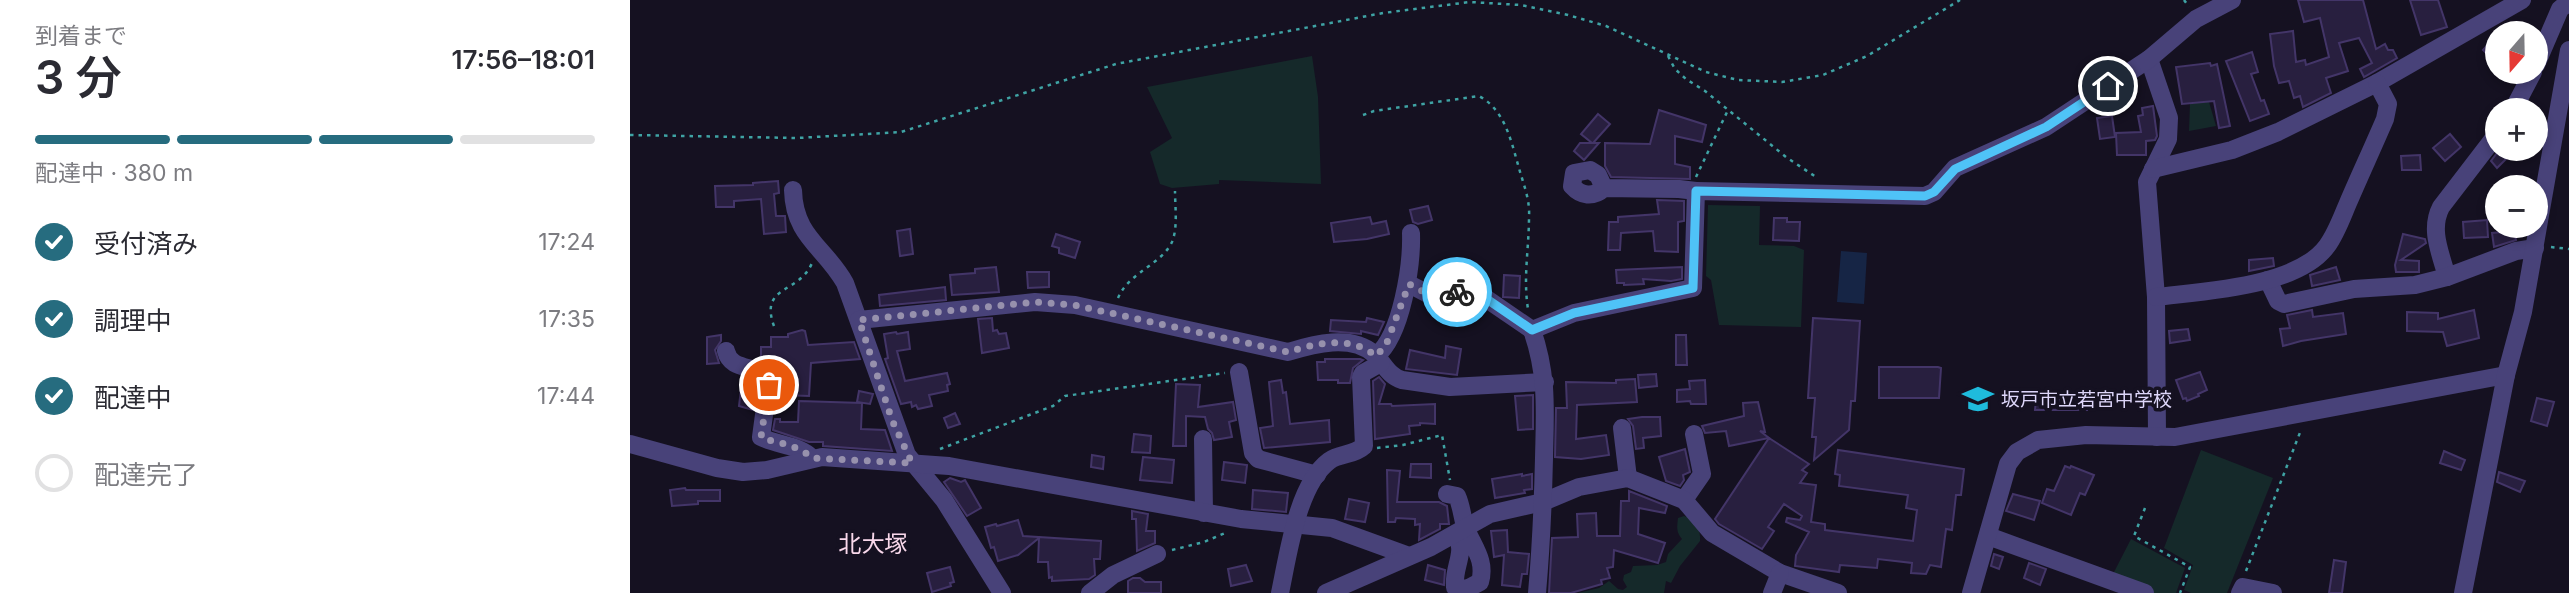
<!DOCTYPE html>
<html lang="ja">
<meta charset="utf-8">
<style>
body{margin:0;font-family:Inter,"Noto Sans JP",sans-serif;background:#f7f7f7;color:#2b2b33;height:100vh;display:flex;flex-direction:column;font-size:26px;white-space:nowrap}
*{box-sizing:border-box;margin:0}
p{font-size:23px;color:#7c7c81}
.icon{flex:none;width:38px;height:38px;fill:none;stroke:currentColor;stroke-width:2;stroke-linecap:round;stroke-linejoin:round}
.map{position:relative;flex:1;overflow:hidden}
.details{display:flex;flex-direction:column;background:#fff;width:630px}
.details>*{flex:none}
.needle{width:46px;rotate:200deg}
.fabs{position:absolute;left:1855px;top:21px;display:grid;gap:14px}
.fabs a{display:grid;place-items:center;width:63px;height:63px;border-radius:50%;background:#fff;box-shadow:0 4px 10px #0003;font-size:35px}
.pin{position:absolute;display:grid;place-items:center;width:60px;height:60px;color:#fff;margin:-30px;border:4px solid #fff;border-radius:50%;box-shadow:0 2px 7px #0007}
.courier{position:absolute;display:grid;place-items:center;width:70px;height:70px;margin:-35px;border:5px solid #4fc3f7;border-radius:50%;background:#fff;color:#222;box-shadow:0 2px 9px #0007}
.overview em{font-style:normal;font-weight:600}
.overview div{display:flex;flex-direction:column-reverse}
.overview{display:flex;align-items:center;justify-content:space-between;height:119px;padding:0 35px}
h1{font-size:46px;font-weight:600;line-height:52px}
.bar{display:grid;grid-template-columns:repeat(4,1fr);gap:10px 7px;align-content:center;height:84px;padding:0 35px}
.bar i{height:9px;border-radius:5px;background:#e1e1e2}
.bar .active{background:#266c7f}
.bar p{grid-column:span 4}
ol{padding:0 35px;list-style:none}
li{display:flex;align-items:center;gap:21px;height:77px}
li p{margin-inline-start:auto}
li .icon{padding:7px;border-radius:50%;background:#266c7f;color:#fff;stroke-width:4}
li:last-child{color:#7c7c81}
li i{width:38px;height:38px;border:4px solid #e1e1e2;border-radius:50%}
main{display:flex;flex:1;min-height:0}
.map>svg:first-child{display:block}
</style>
<main>
<section class="details">
<div class="overview"><div><h1>3 分</h1><p>到着まで</p></div><em>17:56–18:01</em></div>
<div class="bar"><i class="active"></i><i class="active"></i><i class="active"></i><i></i><p>配達中 · 380 m</p></div>
<ol>
<li><svg class="icon" aria-label="check" viewBox="0 0 24 24"><path d="M5 12l5 5 9-10"/></svg>受付済み<p>17:24</p></li>
<li><svg class="icon" aria-label="check" viewBox="0 0 24 24"><path d="M5 12l5 5 9-10"/></svg>調理中<p>17:35</p></li>
<li><svg class="icon" aria-label="check" viewBox="0 0 24 24"><path d="M5 12l5 5 9-10"/></svg>配達中<p>17:44</p></li>
<li><i></i>配達完了</li>
</ol>
</section>
<div class="map">
<svg width="1939" height="593" viewBox="0 0 1939 593">
<rect width="100%" height="100%" fill="#151121"/>
<g fill="#15292a">
<polygon points="682,56 688,97 691,184 589,180 589,184 542,188 530,184 520,152 542,138 517,87"/>
<polygon points="1579,102 1586,126 1559,131 1560,103"/>
<polygon points="1078,205 1130,206 1129,245 1164,246 1174,250 1171,327 1089,325 1081,280 1076,276"/>
<polygon points="1571,450 1643,478 1597,593 1561,593 1554,590 1563,565 1534,548"/>
<path d="M1054 516C1066 519 1071 530 1070 541L1050 566 1041 583 1036 581 1034 593H948L969 588 979 581 988 589 993 590 997 587 993 580 994 575 1001 572 1003 566 1027 565 1036 562 1038 554 1052 539C1046 532 1047 527 1048 518Z"/>
<polygon points="1501,539 1555,568 1546,593 1523,593 1481,578"/>
</g>
<polygon fill="#162545" points="1211,251 1237,253 1234,304 1207,302"/>
<g fill="#281f3f" stroke="#433568" stroke-width="2">
<polygon points="1668,0 1733,0 1746,49 1755,44 1758,50 1763,50 1767,58 1734,77 1730,69 1742,63 1729,38 1709,43 1718,71 1696,78 1701,93 1673,107 1670,96 1664,98 1659,81 1649,83 1644,66 1640,34 1663,31 1666,62 1675,60 1676,65 1699,57 1690,18 1674,22"/>
<polygon points="1780,0 1808,0 1817,27 1791,35"/>
<polygon points="1867,35 1867,63 1853,50"/>
<polygon points="1622,52 1628,72 1621,74 1631,101 1634,100 1639,114 1620,121 1596,61"/>
<polygon points="1580,63 1581,66 1587,64 1600,126 1589,128 1584,101 1552,104 1546,67"/>
<polygon points="1523,106 1527,136 1525,140 1516,141 1516,155 1487,155 1486,133 1511,132 1508,116 1513,115 1512,108"/>
<polygon points="1029,110 1076,125 1072,142 1045,136 1045,164 1060,167 1060,179 981,177 975,166 975,143 1020,144"/>
<polygon points="968,114 980,124 963,143 969,143 954,160 944,151 950,143 962,143 951,134"/>
<polygon points="1482,116 1485,137 1470,139 1467,118"/>
<polygon points="1820,134 1831,147 1815,161 1803,148"/>
<polygon points="1870,149 1879,156 1867,168 1861,161"/>
<polygon points="1790,155 1791,170 1772,170 1771,156"/>
<polygon points="148,181 149,193 144,194 146,216 155,216 156,232 134,234 131,199 104,201 104,207 86,207 85,186 123,185 123,183"/>
<polygon points="1027,200 1054,201 1054,221 1048,222 1048,252 1025,251 1023,231 991,233 990,250 978,250 979,222 988,222 988,217 1029,214"/>
<polygon points="798,206 802,220 788,224 783,222 780,210"/>
<polygon points="740,217 742,224 756,221 759,234 737,239 704,242 701,223"/>
<polygon points="1144,218 1157,218 1157,222 1170,222 1169,241 1143,240"/>
<polygon points="1857,220 1858,237 1834,238 1833,222"/>
<polygon points="280,229 283,254 270,256 267,231"/>
<polygon points="1884,231 1886,240 1864,247 1862,233"/>
<polygon points="426,234 450,242 445,258 429,253 429,248 422,246"/>
<polygon points="1773,234 1795,239 1796,243 1771,260 1789,261 1789,272 1766,272 1765,265"/>
<polygon points="1643,258 1644,266 1619,271 1619,260"/>
<polygon points="366,267 369,292 322,295 320,275 345,273 345,269"/>
<polygon points="1052,267 1052,279 1041,281 1013,279 1014,284 994,285 994,283 987,283 986,270"/>
<polygon points="1706,267 1710,280 1682,286 1680,275"/>
<polygon points="397,272 419,272 419,287 398,288"/>
<polygon points="874,275 890,276 889,298 873,297"/>
<polygon points="315,287 316,300 250,306 249,295"/>
<polygon points="1682,310 1683,317 1713,313 1716,334 1671,341 1653,346 1650,329 1660,328 1657,315"/>
<polygon points="1844,310 1849,338 1817,346 1813,332 1777,331 1777,312 1808,313 1808,319"/>
<polygon points="362,318 363,331 367,330 369,334 376,333 379,348 352,353 348,319"/>
<polygon points="737,318 754,322 748,335 731,331 731,334 700,331 701,320 736,322"/>
<polygon points="1183,318 1230,321 1225,401 1221,401 1219,430 1184,460 1186,437 1182,437 1185,398 1178,398"/>
<polygon points="1558,329 1560,340 1540,343 1539,331"/>
<polygon points="172,330 175,331 178,345 224,342 230,359 181,363 179,396 153,395 155,361 131,359 131,347 141,347 141,337 158,337 158,334"/>
<polygon points="266,332 267,334 278,332 280,349 267,351 275,381 317,373 320,384 317,385 318,391 299,395 302,406 288,409 286,405 282,407 281,402 271,404 255,359 258,358 254,334"/>
<polygon points="91,335 91,341 85,350 89,363 77,364 77,337"/>
<polygon points="1046,335 1056,335 1057,365 1046,365"/>
<polygon points="816,346 831,349 827,375 776,369 780,350 815,358"/>
<polygon points="695,359 730,359 733,360 723,368 720,383 708,383 708,380 688,380 687,362 695,362"/>
<polygon points="1249,367 1308,367 1311,368 1309,398 1249,398"/>
<polygon points="1570,372 1577,390 1568,394 1569,396 1557,401 1556,398 1553,399 1546,380"/>
<polygon points="1026,374 1027,386 1009,388 1008,375"/>
<polygon points="749,377 755,384 749,404 761,404 762,406 805,404 805,424 790,423 790,425 779,426 780,434 745,439 743,381"/>
<polygon points="1005,379 1007,402 947,405 946,439 976,435 979,455 951,459 925,457 926,408 937,408 936,382 986,383 986,380"/>
<polygon points="651,380 653,393 656,392 660,424 699,420 700,442 634,448 630,428 643,426 639,382"/>
<polygon points="1075,380 1076,404 1061,404 1060,401 1047,402 1047,390 1060,389 1059,381"/>
<polygon points="546,384 570,385 568,407 603,402 606,420 599,422 602,437 584,440 582,433 578,429 575,417 556,416 556,446 543,446"/>
<polygon points="111,389 126,391 123,410 109,406"/>
<polygon points="229,391 243,394 240,404 227,402"/>
<polygon points="903,395 903,429 888,430 885,396"/>
<polygon points="1907,398 1924,402 1917,426 1901,421"/>
<polygon points="1406,399 1457,399 1457,410 1405,410"/>
<polygon points="169,401 232,403 231,429 255,430 262,451 193,446 193,442 179,442 143,430 145,419 150,419 150,422 168,422"/>
<polygon points="1128,402 1135,432 1130,431 1139,438 1099,446 1096,431 1075,433 1072,426 1114,416 1113,403"/>
<polygon points="325,413 330,424 318,428 314,418"/>
<polygon points="1012,417 1030,417 1031,436 1013,438 1014,448 1006,449 1003,426 998,419"/>
<polygon points="504,434 521,436 520,453 502,452"/>
<polygon points="1139,438 1179,464 1172,470 1177,473 1170,483 1186,485 1181,522 1195,524 1195,530 1283,541 1287,510 1276,508 1278,495 1209,486 1210,475 1205,474 1208,450 1334,469 1331,495 1326,495 1322,530 1316,529 1311,567 1300,565 1296,574 1281,573 1282,563 1248,559 1247,568 1210,565 1209,572 1165,566 1166,555 1179,532 1156,522 1157,518 1170,520 1172,516 1154,504 1138,527 1144,531 1132,549 1089,524 1085,519"/>
<polygon points="1055,449 1060,472 1053,475 1054,480 1050,486 1036,481 1029,457"/>
<polygon points="1814,451 1835,460 1831,470 1810,463"/>
<polygon points="462,455 474,457 473,469 461,467"/>
<polygon points="513,457 544,460 542,483 510,480"/>
<polygon points="594,462 617,465 615,483 592,480"/>
<polygon points="781,464 801,464 801,478 780,477"/>
<polygon points="1435,466 1440,468 1441,466 1464,475 1455,495 1450,493 1441,515 1412,503 1417,489 1424,491"/>
<polygon points="757,470 770,471 767,502 809,502 817,506 819,524 810,524 810,529 789,540 790,524 785,525 785,519 766,518 765,522 758,522"/>
<polygon points="1869,472 1895,481 1890,492 1867,482"/>
<polygon points="892,474 892,476 902,474 902,489 894,490 895,493 865,498 862,479"/>
<polygon points="320,478 331,482 335,480 351,508 337,516 314,482"/>
<polygon points="55,488 56,490 90,490 90,501 68,501 68,504 42,506 40,490"/>
<polygon points="623,490 658,493 656,512 622,509"/>
<polygon points="999,491 1037,506 1035,513 1009,508 1008,534 1035,543 1028,563 984,550 983,567 977,568 980,578 971,580 972,584 941,593 919,593 922,538 948,537 947,514 966,513 967,536 990,536 991,501 999,501"/>
<polygon points="1383,494 1410,501 1404,520 1376,511"/>
<polygon points="719,499 739,503 735,522 715,519"/>
<polygon points="502,511 518,514 516,531 525,531 525,543 507,551 506,519 502,519"/>
<polygon points="388,520 393,536 471,541 470,559 464,559 465,575 459,579 422,581 422,577 419,578 418,562 408,562 409,538 388,555 368,561 364,547 361,548 355,527 366,524 367,526"/>
<polygon points="877,530 878,552 899,554 897,574 892,574 890,587 872,585 874,555 864,557 861,531"/>
<polygon points="1364,554 1373,557 1369,569 1361,566"/>
<polygon points="1704,560 1716,562 1712,593 1699,593"/>
<polygon points="1399,563 1416,569 1410,585 1394,578"/>
<polygon points="616,565 622,581 601,586 598,569"/>
<polygon points="798,565 815,570 814,585 795,580"/>
<polygon points="320,567 324,582 320,583 321,586 302,592 297,573"/>
<polygon points="503,578 510,578 515,582 531,582 531,593 498,593 498,581"/>
</g>
<g fill="none" stroke-linecap="round" stroke-linejoin="round">
<g stroke="#3fa3a4" stroke-width="2.5" stroke-dasharray="3.5 5" stroke-linecap="butt">
<polyline points="1554,0 1559,7"/>
<polyline points="1038,56 1045,69 1056,79 1075,91 1156,157 1186,177"/>
<path d="M733 115 744 111 849 96C877 111 882 146 891 175 895 188 900 202 899 217 899 248 893 278 898 309"/>
<polyline points="0,135 167,138 271,132 486,64 753,13 840,2 891,5 938,15 976,26 1076,72 1108,80 1152,82 1193,75 1237,56 1330,0"/>
<polyline points="1066,177 1098,110"/>
<polyline points="1921,247 1939,249"/>
<path d="M488 298C499 272 531 265 542 242 548 228 545 206 545 191"/>
<path d="M144 326C129 285 169 294 182 263"/>
<polyline points="747,448 773,445 812,435 820,480"/>
<polyline points="310,449 423,406 435,396 595,373"/>
<polyline points="1515,508 1504,536 1560,567 1550,593"/>
<polyline points="542,550 574,542 595,533"/>
<polyline points="1616,571 1671,430"/>
</g>
<g stroke="#484279" stroke-width="18">
<polyline points="1519,59 1539,118 1538,139 1517,182 1526,297 1527,437"/>
<polyline points="1906,65 1930,9 1939,2"/>
<polyline points="1883,110 1903,72"/>
<polyline points="1523,169 1602,150 1648,132 1747,83 1892,0"/>
<path d="M974 188 968 175 960 170 944 173 942 186C951 196 963 198 974 188L1049 189 1066 191"/>
<path d="M163 190C164 237 195 247 215 283L277 455 314 500 372 593"/>
<path d="M1817 277C1811 254 1799 230 1811 207L1867 134"/>
<polyline points="1638,280 1648,301 1654,304 1724,289 1785,285 1817,277 1886,251 1905,248"/>
<polyline points="779,284 800,295 829,291 848,293 902,330"/>
<path d="M1526 297C1574 291 1667 287 1697 246 1706 234 1712 217 1718 203 1730 175 1743 147 1755 119L1758 104 1747 83"/>
<path d="M229 320 405 302 445 305 658 352C684 344 721 334 744 354 754 363 758 376 772 380L820 387 915 382"/>
<path d="M96 351C101 372 126 364 139 378L131 437C148 446 168 444 182 458"/>
<path d="M746 356C772 335 782 264 781 233"/>
<polyline points="609,372 623,453 628,459 687,475"/>
<polyline points="992,428 998,478"/>
<polyline points="573,439 574,513"/>
<polyline points="0,444 87,468 113,472 137,470 192,457 319,466 611,519 702,528 779,556"/>
<path d="M817 494 827 496C832 507 832 518 836 529 844 548 856 561 850 582L837 589 825 587C823 566 836 555 827 534"/>
<polyline points="1054,500 1072,474 1064,434"/>
<polyline points="1358,536 1515,593"/>
<polyline points="460,593 483,575 527,554"/>
<path d="M650 593C658 556 667 485 699 461 710 453 723 456 734 446L731 377 733 373 751 363"/>
<polyline points="696,593 801,547 860,514 913,502 949,487 998,478 1054,500 1082,533 1150,573 1208,593"/>
<path d="M907 593C911 548 913 503 914 458 915 411 918 376 902 330L944 313 1063 288 1066 191 1295 196 1304 192 1325 168 1416 127 1519 59 1566 19 1602 0"/>
<polyline points="1142,593 1150,573"/>
<polyline points="1341,593 1378,464 1387,452 1408,440 1456,435 1545,437 1876,375"/>
<polyline points="1610,593 1613,587 1643,593"/>
<polyline points="1833,593 1876,375 1893,312 1939,50"/>
</g>
</g>
<g fill="none" stroke-linecap="round" stroke-linejoin="round">
<path stroke="#9791ad" stroke-width="7" stroke-dasharray="0 12.6" d="M139 385 131 437 134 439C151 443 169 446 182 458L282 463 262 420 229 320 405 302 444 305 658 352C687 343 720 335 746 356L756 345 779 284 800 295 827 292"/>
<polyline stroke="#4fc3f7" stroke-width="9" points="827,292 848,293 902,330 944,313 1063,288 1066,191 1295,196 1304,192 1325,169 1416,127 1478,86"/>
</g>
<defs>
<symbol id="school-bare" viewBox="-9 -9 18 18"><path d="M0-5L7-2L0 1L-7-2ZM-4 1L0 2.5L4 1V4Q0 6-4 4Z" fill="#1fbbdc" stroke="#151121" stroke-width="2.5" paint-order="stroke"/></symbol>
</defs>
<g fill-rule="evenodd">
<use href="#school-bare" x="1326" y="377" width="44" height="44"/>
</g>
<g text-anchor="middle" dominant-baseline="central" stroke-width="7" stroke-linejoin="round" paint-order="stroke">
<g font-size="19" fill="#ddd6f9" stroke="#151121" text-anchor="start">
<text x="1371" y="399">坂戸市立若宮中学校</text>
</g>
<g font-size="23" fill="#f9d8eb" stroke="#151121">
<text x="243" y="544">北大塚</text>
</g>
</g>
</svg>
<div class="fabs">
<a><svg class="needle" viewBox="-14 -14 28 28"><path d="M0-13l5 13h-10z" fill="#e53935"/><path d="M0 13l5-13h-10z" fill="#7c7c81"/></svg></a>
<a>+</a>
<a>−</a>
</div>
<div class="pin" style="left:139px;top:385px;background:#ea580c"><svg class="icon" aria-label="bag" viewBox="0 0 24 24"><path d="M5 8h14l-1 12H6zM9 8a3 3 0 0 1 6 0"/></svg></div>
<div class="pin" style="left:1478px;top:86px;background:#1f2937"><svg class="icon" aria-label="home" viewBox="0 0 24 24"><path d="M3 11l9-7 9 7M6 9v11h12V9"/></svg></div>
<div class="courier" style="left:827px;top:292px"><svg class="icon" aria-label="bike" viewBox="0 0 24 24"><circle cx="6" cy="16" r="4"/><circle cx="18" cy="16" r="4"/><path d="M6 16l4-8h5l3 8M10 8l3 8H6M13 5h3"/></svg></div>
</div>
</main>
